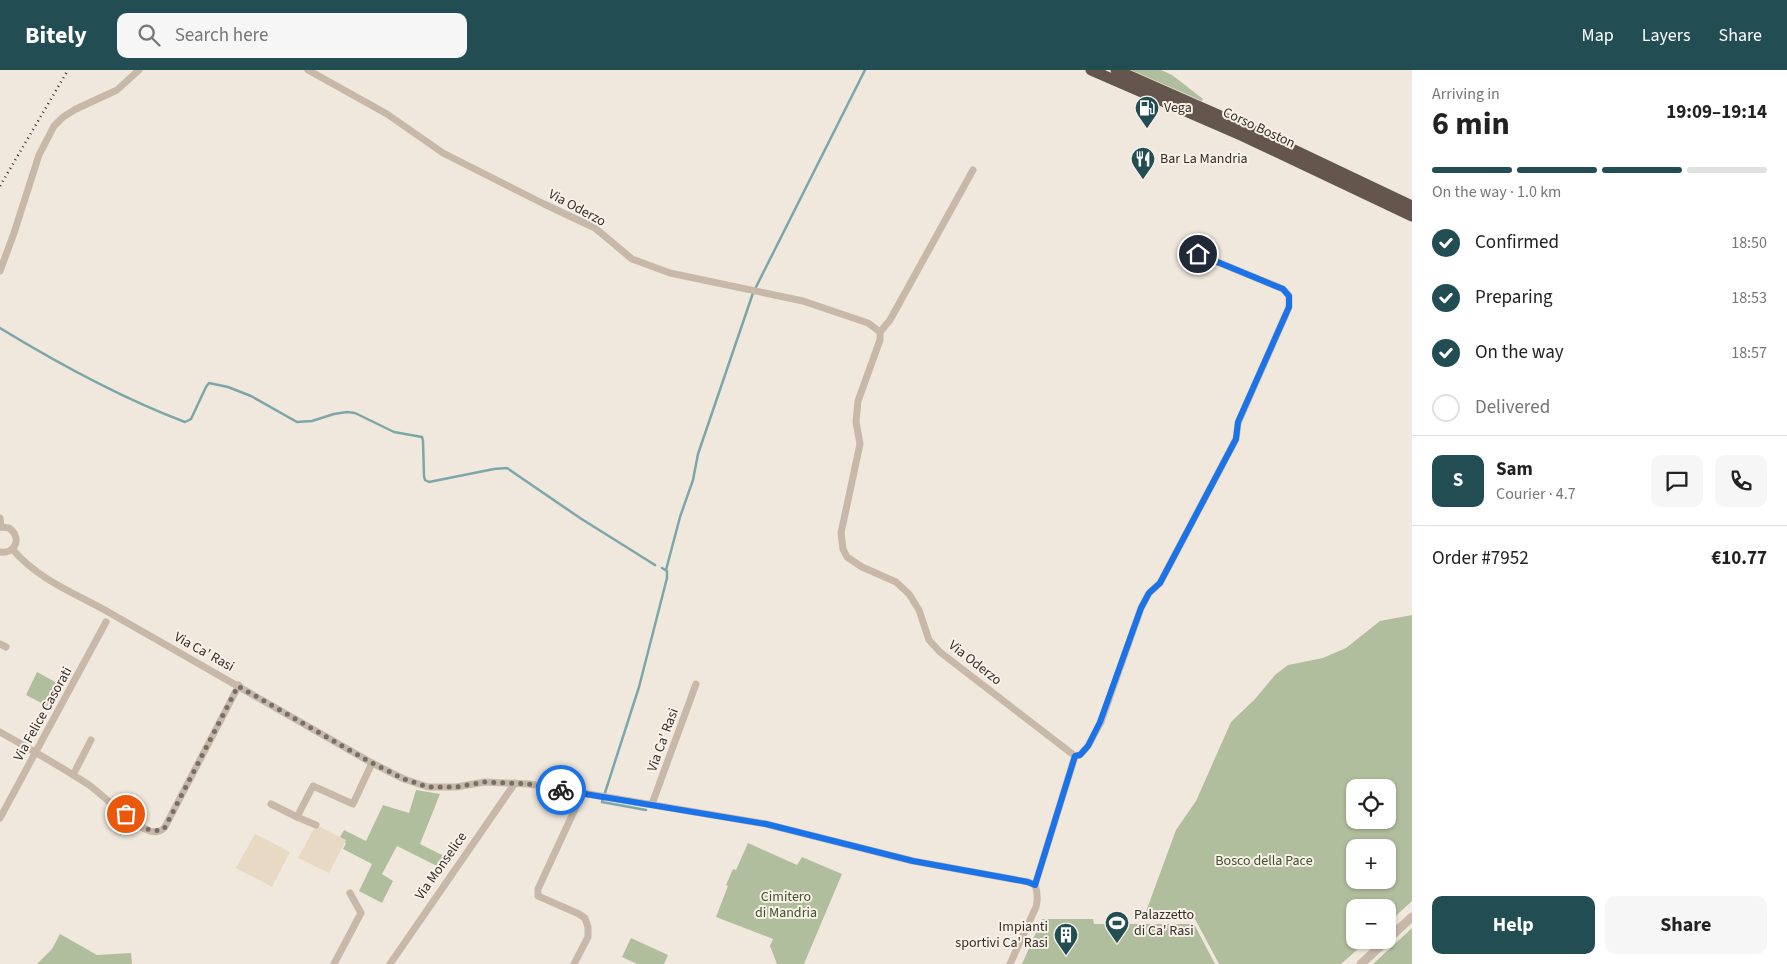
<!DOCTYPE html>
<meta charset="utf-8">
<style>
body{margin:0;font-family:"Source Sans 3",sans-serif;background:#f6f6f6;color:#222;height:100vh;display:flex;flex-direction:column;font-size:19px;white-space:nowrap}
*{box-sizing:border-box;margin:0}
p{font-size:16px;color:#767676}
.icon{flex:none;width:28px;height:28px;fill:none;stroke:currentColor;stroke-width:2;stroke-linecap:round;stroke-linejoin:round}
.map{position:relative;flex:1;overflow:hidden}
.sheet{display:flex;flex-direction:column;background:#fff;width:375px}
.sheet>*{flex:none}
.buttons{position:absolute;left:1346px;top:709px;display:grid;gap:10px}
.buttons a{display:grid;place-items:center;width:50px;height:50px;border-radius:10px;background:#fff;box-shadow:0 1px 4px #0004;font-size:25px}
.pin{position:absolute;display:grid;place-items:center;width:42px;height:42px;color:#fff;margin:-21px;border:2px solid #fff;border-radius:50%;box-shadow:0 1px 5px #0007}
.courier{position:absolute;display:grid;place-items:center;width:50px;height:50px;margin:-25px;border:4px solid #1a73e8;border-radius:50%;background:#fff;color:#222;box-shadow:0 1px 6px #0007}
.headline em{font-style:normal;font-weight:700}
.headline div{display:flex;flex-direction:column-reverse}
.headline{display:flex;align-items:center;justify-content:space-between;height:85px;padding:0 20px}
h1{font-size:32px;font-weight:700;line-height:38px}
.bar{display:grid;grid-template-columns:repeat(4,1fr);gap:8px 5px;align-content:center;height:60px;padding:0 20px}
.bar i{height:6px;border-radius:4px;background:#e0e0e0}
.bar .current{background:#214d53}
.bar p{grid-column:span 4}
.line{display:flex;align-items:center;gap:12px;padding:0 20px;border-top:1px solid #e0e0e0}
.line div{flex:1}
.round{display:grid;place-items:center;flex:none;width:52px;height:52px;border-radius:10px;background:#f6f6f6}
ol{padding:0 20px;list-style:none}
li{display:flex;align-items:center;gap:15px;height:55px}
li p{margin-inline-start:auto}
li .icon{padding:5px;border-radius:50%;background:#214d53;color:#fff;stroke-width:4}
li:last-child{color:#767676}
li i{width:28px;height:28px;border:2px solid #e0e0e0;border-radius:50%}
.cta{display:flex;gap:10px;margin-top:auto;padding:10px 20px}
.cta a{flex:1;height:58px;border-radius:10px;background:#214d53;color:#fff;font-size:20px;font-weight:700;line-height:58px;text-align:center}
.cta a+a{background:#f6f6f6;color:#222}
header{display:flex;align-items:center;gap:30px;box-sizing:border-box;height:70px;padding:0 25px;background:#214d53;color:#fff}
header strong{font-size:24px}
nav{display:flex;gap:28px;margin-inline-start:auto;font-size:18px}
.search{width:350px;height:45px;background:#f6f6f6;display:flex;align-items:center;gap:12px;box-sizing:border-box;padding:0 18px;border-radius:10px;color:#767676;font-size:19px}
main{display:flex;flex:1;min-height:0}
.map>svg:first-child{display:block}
</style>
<header>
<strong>Bitely</strong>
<div class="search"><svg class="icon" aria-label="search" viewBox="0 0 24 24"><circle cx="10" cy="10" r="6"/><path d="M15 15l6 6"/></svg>Search here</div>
<nav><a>Map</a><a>Layers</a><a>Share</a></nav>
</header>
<main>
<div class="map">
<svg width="1412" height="894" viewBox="0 0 1412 894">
<rect width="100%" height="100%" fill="#f0e8dc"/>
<g fill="#b1be9d" fill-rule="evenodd">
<polygon points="1131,0 1161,0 1172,5 1203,29 1202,31"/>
<path d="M1412 545V831L1388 853V838H1355V870H1368L1341 894H1219L1195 849 1178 847H1144L1176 760 1196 731 1231 652 1255 629 1275 605 1288 595 1323 588 1346 578 1380 551ZM1355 718H1388V750H1355ZM1355 778H1388V810H1355Z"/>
<polygon points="37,602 59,614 47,636 26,625"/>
<polygon points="416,720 440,724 420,774 452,790 445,800 397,776 382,804 393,811 382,833 359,821 372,794 343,779 346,773 339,769 344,760 366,771 383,735 409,743"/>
<polygon points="748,773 797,795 802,787 842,804 804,894 777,894 770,876 773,869 716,847 728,816 726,815 733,799 736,800"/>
<polygon points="1042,849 1093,849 1094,854 1194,854 1215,894 1022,894"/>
<polygon points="1412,858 1412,894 1373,894"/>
<polygon points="60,864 97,885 131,883 132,894 37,894 52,879"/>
<polygon points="631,868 668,885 664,894 637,894 622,887"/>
</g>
<g fill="#e7d9c4">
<polygon points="316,755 346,770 329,803 298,788"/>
<polygon points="255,764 290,782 272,817 236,798"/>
</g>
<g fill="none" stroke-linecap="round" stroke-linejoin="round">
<g stroke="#7da6ab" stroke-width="2.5">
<path d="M0 258C59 294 119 327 185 352L191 349 206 317 209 313 228 317 251 326 297 352 312 351 334 344 347 342 355 343 394 362 422 367 423 371 424 406 425 410 429 412 494 399 507 398 580 448 655 495"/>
<polyline points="666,500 680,447 693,410 698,384 753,223 865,0"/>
<polyline points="646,740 602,732 639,617 667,508 667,501 662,498"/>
</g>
<g stroke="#c7b8a9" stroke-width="7">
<polyline points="308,0 387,44 443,83 544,134 595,158 632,189 670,203 803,231 868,253 880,262 880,270 858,331 856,352 860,374 841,463 843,479 847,487 862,497 896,512 909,524 919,540 929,570 940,582 1075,686 1035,815"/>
<polyline points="0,201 14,163 39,85 54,56 63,47 76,39 117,20 139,0"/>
<polyline points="880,262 890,250 973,100"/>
<polyline points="0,448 1,457"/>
<path d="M0 457 9 458C22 467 16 484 0 482"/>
<path d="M12 479C43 514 79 524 117 547 202 596 288 644 372 693L404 709 428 717H456L485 712 529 714 766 754 913 791 1028 812 1035 815C1038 823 1038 829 1036 837L1010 894"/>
<polyline points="0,574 6,577"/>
<path d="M0 662C30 679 60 696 89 715 107 728 130 754 150 761 157 763 163 761 166 755L239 615"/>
<polyline points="1075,686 1080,685 1088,676 1101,652 1141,538 1149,523 1160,513 1236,369 1238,353 1289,237 1289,226 1283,219 1198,184"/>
<polyline points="73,705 91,670"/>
<polyline points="271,734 297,747 313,716 353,734 372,693"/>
<polyline points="652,734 696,614"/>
<polyline points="297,747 316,755"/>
<polyline points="0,748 106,552"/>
<polyline points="334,894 361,843 350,823"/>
<polyline points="390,894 515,713"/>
<polyline points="574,894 588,867 588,857 585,848 579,844 538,826 538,819 582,724"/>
</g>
<g stroke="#c7b8a9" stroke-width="9">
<polyline points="1388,869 1412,847"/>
<polyline points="1361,894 1387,870"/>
</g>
<g stroke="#65564d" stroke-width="11">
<polyline points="1091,0 1243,66 1412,146"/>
<polyline points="1116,0 1250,59 1412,136"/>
</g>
<polyline stroke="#352d28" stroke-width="2.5" stroke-dasharray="1 4" stroke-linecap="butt" points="0,116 68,0"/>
</g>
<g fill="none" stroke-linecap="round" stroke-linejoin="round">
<path stroke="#766e67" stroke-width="5" stroke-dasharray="0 9" d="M126 744C137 753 149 765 164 759L238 616 372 693 404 709 428 717H456L485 712 529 714 561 720"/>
<polyline stroke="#1a73e8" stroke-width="6" points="561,720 766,754 913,791 1028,812 1035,815 1075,686 1080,685 1088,676 1100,652 1141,538 1149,523 1160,513 1236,369 1238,352 1289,237 1289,226 1283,219 1198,184"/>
</g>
<defs>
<symbol id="fuel-pin" viewBox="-11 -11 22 30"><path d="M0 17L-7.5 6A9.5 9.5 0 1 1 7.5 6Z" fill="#214d53" stroke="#f8f1e8"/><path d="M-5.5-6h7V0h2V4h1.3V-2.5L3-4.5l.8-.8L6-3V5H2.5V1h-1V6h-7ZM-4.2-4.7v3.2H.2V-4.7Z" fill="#fff"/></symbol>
<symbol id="restaurant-pin" viewBox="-11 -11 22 30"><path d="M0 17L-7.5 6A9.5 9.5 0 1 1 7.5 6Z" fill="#214d53" stroke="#f8f1e8"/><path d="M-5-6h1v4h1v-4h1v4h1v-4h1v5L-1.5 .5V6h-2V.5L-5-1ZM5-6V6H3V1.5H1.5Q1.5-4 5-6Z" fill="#fff"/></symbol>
<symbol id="stadium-pin" viewBox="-11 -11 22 30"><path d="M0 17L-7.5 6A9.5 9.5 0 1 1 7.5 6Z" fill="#214d53" stroke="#f8f1e8"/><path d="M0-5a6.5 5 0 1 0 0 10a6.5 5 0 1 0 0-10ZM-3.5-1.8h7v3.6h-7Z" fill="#fff"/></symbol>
<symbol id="building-pin" viewBox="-11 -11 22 30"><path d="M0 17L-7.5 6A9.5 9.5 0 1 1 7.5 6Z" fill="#214d53" stroke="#f8f1e8"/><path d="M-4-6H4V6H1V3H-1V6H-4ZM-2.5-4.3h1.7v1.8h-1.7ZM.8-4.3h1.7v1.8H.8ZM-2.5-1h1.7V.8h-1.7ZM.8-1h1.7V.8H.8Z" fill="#fff"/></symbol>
</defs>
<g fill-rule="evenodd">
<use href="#fuel-pin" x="1133" y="24" width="28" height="38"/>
<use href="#restaurant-pin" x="1129" y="75" width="28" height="38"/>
<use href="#stadium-pin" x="1103" y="839" width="28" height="38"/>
<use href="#building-pin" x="1052" y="851" width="28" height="38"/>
</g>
<g text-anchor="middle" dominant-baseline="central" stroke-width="4" stroke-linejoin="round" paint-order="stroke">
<g font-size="14" fill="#352d28" stroke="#f8f1e8" text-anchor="start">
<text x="1164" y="38">Vega</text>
<text x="1160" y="89">Bar La Mandria</text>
<text x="1134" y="845">Palazzetto<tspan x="1134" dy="16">di Ca' Rasi</tspan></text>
<text x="1048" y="857" text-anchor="end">Impianti<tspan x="1048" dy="16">sportivi Ca' Rasi</tspan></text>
</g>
<g font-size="14" fill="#352d28" stroke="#f8f1e8">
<text transform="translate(1259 58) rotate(25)">Corso Boston</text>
<text transform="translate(577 138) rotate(28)">Via Oderzo</text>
<text transform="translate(204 582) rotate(29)">Via Ca' Rasi</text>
<text transform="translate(975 593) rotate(38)">Via Oderzo</text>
<text transform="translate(43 644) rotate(-61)">Via Felice Casorati</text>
<text transform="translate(663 670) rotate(-70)">Via Ca' Rasi</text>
<text transform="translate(441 796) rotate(-55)">Via Monselice</text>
</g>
<g font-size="14" fill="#42512e" stroke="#f8f1e8">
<text x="1264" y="791">Bosco della Pace</text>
<text x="786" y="827">Cimitero<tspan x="786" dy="16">di Mandria</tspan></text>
</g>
</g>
</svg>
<div class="buttons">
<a><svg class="icon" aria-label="locate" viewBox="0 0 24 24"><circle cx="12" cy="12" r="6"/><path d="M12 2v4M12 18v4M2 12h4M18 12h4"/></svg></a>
<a>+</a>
<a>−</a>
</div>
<div class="pin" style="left:126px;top:744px;background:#ea580c"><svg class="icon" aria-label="bag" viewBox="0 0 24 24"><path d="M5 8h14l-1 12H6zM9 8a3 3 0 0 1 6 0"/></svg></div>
<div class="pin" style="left:1198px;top:184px;background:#1f2937"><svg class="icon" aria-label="home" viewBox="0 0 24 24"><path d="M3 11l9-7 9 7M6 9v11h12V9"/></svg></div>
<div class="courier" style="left:561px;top:720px"><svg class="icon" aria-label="bike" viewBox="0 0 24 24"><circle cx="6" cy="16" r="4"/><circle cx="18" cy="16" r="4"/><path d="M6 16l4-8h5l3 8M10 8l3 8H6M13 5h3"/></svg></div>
</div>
<section class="sheet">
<div class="headline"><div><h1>6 min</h1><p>Arriving in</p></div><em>19:09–19:14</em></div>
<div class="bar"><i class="current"></i><i class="current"></i><i class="current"></i><i></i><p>On the way · 1.0 km</p></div>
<ol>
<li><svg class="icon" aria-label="check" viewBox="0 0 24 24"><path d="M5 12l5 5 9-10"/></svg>Confirmed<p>18:50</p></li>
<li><svg class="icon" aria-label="check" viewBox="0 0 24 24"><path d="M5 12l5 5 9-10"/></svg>Preparing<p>18:53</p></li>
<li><svg class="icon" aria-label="check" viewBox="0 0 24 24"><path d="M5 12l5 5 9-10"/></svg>On the way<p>18:57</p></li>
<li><i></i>Delivered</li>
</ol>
<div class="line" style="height:90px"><b class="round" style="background:#214d53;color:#fff">S</b><div><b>Sam</b><p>Courier · 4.7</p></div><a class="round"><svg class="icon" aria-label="chat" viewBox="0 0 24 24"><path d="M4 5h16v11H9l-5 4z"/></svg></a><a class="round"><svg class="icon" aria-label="phone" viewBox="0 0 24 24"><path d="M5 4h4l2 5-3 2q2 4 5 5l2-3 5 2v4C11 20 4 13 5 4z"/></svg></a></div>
<div class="line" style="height:65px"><div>Order #7952</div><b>€10.77</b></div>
<div class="cta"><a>Help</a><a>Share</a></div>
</section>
</main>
